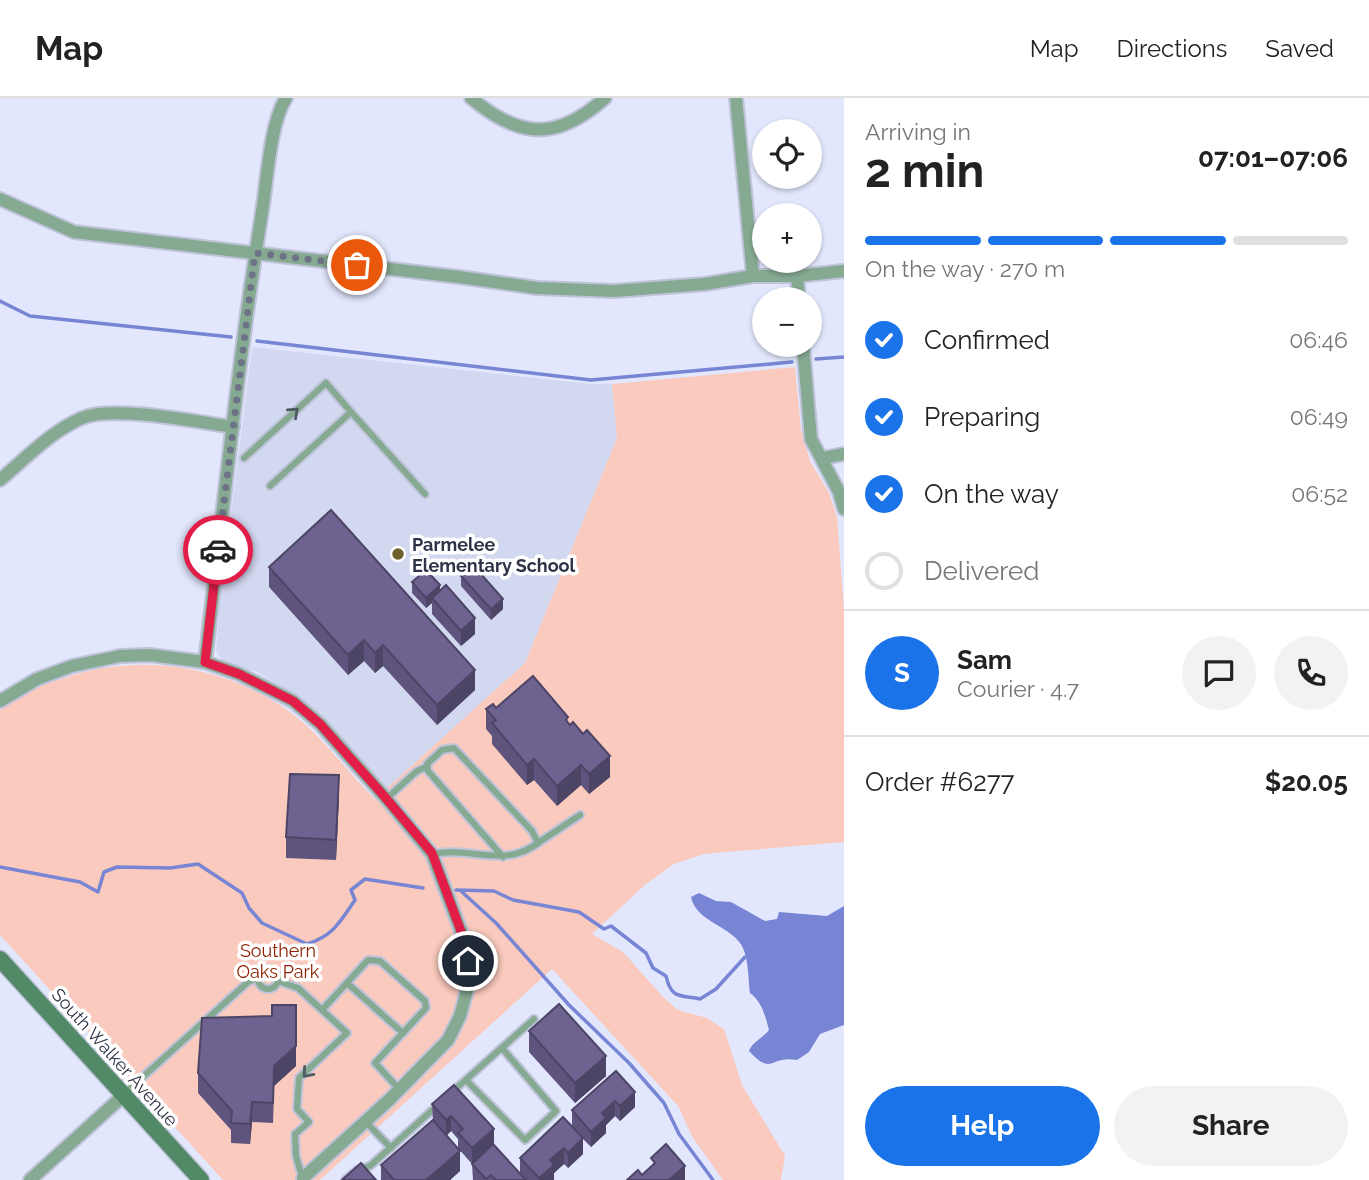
<!DOCTYPE html>
<meta charset="utf-8">
<style>
body{margin:0;font-family:Raleway,sans-serif;background:#f2f2f2;color:#222;height:100vh;display:flex;flex-direction:column;font-size:26px;white-space:nowrap}
*{box-sizing:border-box;margin:0}
p{font-size:23px;color:#767676}
.icon{flex:none;width:38px;height:38px;fill:none;stroke:currentColor;stroke-width:2;stroke-linecap:round;stroke-linejoin:round}
.map{position:relative;flex:1;overflow:hidden}
.panel{display:flex;flex-direction:column;background:#fff;width:525px}
.panel>*{flex:none}
.fabs{position:absolute;left:752px;top:21px;display:grid;gap:14px}
.fabs a{display:grid;place-items:center;width:70px;height:70px;border-radius:50%;background:#fff;box-shadow:0 2px 5px #0004;font-size:35px}
.pin{position:absolute;display:grid;place-items:center;width:60px;height:60px;color:#fff;margin:-30px;border:4px solid #fff;border-radius:50%;box-shadow:0 2px 7px #0007}
.courier{position:absolute;display:grid;place-items:center;width:70px;height:70px;margin:-35px;border:5px solid #e11d48;border-radius:50%;background:#fff;color:#222;box-shadow:0 2px 9px #0007}
.head em{font-style:normal;font-weight:700}
.head div{display:flex;flex-direction:column-reverse}
.head{display:flex;align-items:center;justify-content:space-between;height:119px;padding:0 21px}
h1{font-size:46px;font-weight:700;line-height:52px}
.bar{display:grid;grid-template-columns:repeat(4,1fr);gap:10px 7px;align-content:center;height:84px;padding:0 21px}
.bar i{height:9px;border-radius:5px;background:#e0e0e0}
.bar .active{background:#1a73e8}
.bar p{grid-column:span 4}
.line{display:flex;align-items:center;gap:18px;padding:0 21px;border-top:2px solid #e0e0e0}
.line div{flex:1}
.round{display:grid;place-items:center;flex:none;width:74px;height:74px;border-radius:37px;background:#f2f2f2}
ol{padding:0 21px;list-style:none}
li{display:flex;align-items:center;gap:21px;height:77px}
li p{margin-inline-start:auto}
li .icon{padding:7px;border-radius:50%;background:#1a73e8;color:#fff;stroke-width:4}
li:last-child{color:#767676}
li i{width:38px;height:38px;border:4px solid #e0e0e0;border-radius:50%}
.button{display:flex;gap:14px;margin-top:auto;padding:14px 21px}
.button a{flex:1;height:80px;border-radius:42px;background:#1a73e8;color:#fff;font-size:28px;font-weight:700;line-height:80px;text-align:center}
.button a+a{background:#f2f2f2;color:#222}
header{display:flex;align-items:center;gap:42px;box-sizing:border-box;height:98px;padding:0 35px;background:#fff;border-bottom:2px solid #e0e0e0}
header strong{font-size:33px}
nav{display:flex;gap:38px;margin-inline-start:auto;font-size:24px}
main{display:flex;flex:1;min-height:0}
.map>svg:first-child{display:block}
</style>
<header>
<strong>Map</strong>
<nav><a>Map</a><a>Directions</a><a>Saved</a></nav>
</header>
<main>
<div class="map">
<svg width="844" height="1082" viewBox="0 0 844 1082">
<rect width="100%" height="100%" fill="#e2e7fd"/>
<polygon fill="#d3d8f1" points="252,249 590,286 612,286 617,340 525,565 387,691 332,629 312,611 271,582 257,574 224,564 216,553 221,494"/>
<path fill="#facabe" d="M795 269 801 332 810 363 829 395 837 419 844 512V744L704 756 674 766 646 786 592 836 623 854 663 899 678 912 707 920 724 931 742 987 785 1058 781 1082H723L693 1040 678 1008 552 871 320 1082H223L0 837V612C10 605 21 598 31 592 40 587 52 584 61 581 138 554 223 566 290 614 323 638 346 673 375 701L525 565 617 340 612 286Z"/>
<path fill="#7785d4" d="M699 795 716 803 731 804 765 823 777 821 779 814 827 818 844 808V927L820 936 809 954 797 962C769 957 773 979 749 953 752 944 763 940 769 932 765 917 762 904 750 895 748 880 749 857 740 845 727 827 696 823 691 799Z"/>
<g fill="none" stroke-linecap="round" stroke-linejoin="round">
<g stroke="#7785d4" stroke-width="3.5">
<polyline points="0,203 30,218 231,239"/>
<polyline points="257,243 591,282 792,264"/>
<polyline points="816,261 844,259"/>
<path d="M0 769 80 784 98 794 104 774 117 769 170 770 198 766 242 795 249 810 262 825 307 846C333 838 340 824 355 802L351 792 365 781 423 790"/>
<path d="M456 792 494 793 513 802 579 814 604 831 611 828 646 855 653 870 666 878C671 901 680 897 700 901L716 891 745 859"/>
<polyline points="462,794 496,825 569,907 629,965 664,1005 679,1036 713,1082"/>
</g>
<defs>
<g id="lane">
<polyline points="351,314 425,396"/>
<polyline points="244,360 326,285 351,314 270,388"/>
<polyline points="386,701 417,673 426,669"/>
<polyline points="538,745 580,717"/>
<path d="M432 756C470 748 504 771 538 745L532 733 454 650 442 652 427 666 428 673 503 759"/>
<circle cx="268" cy="881" r="10"/>
<polyline points="278,883 298,890 347,935 299,980 297,1011 309,1024 295,1036 296,1058 302,1079"/>
<polyline points="347,885 403,935"/>
<polyline points="322,912 368,862 380,863 425,903 426,910 375,965 399,991"/>
<polyline points="466,982 525,1042 556,1013 502,950"/>
<polyline points="125,995 248,884 258,880"/>
<polyline points="451,995 534,921"/>
<polyline points="365,1023 391,1050"/>
<polyline points="345,1082 357,1072 370,1068 438,1007"/>
</g>
<g id="street">
<path d="M471 0C520 41 557 43 605 0"/>
<polyline points="736,0 753,178"/>
<polyline points="0,101 74,134 459,179 537,190 614,193 705,186 753,178 797,178 844,173"/>
<polyline points="797,178 799,201"/>
<polyline points="803,247 811,341 839,394 844,411"/>
<polyline points="823,360 844,356"/>
<path d="M0 382C26 360 50 334 82 320 113 307 197 324 233 329"/>
<polyline points="205,564 239,576 293,603 320,626 384,698 432,756 462,836 468,863 467,892 460,918 448,942 389,1002 303,1080"/>
<path d="M0 603 37 581 72 568 120 558 150 557 205 564C223 414 238 263 262 114 267 83 270 25 286 0"/>
<polyline points="30,1082 124,997"/>
</g>
<polyline id="secondary" points="0,861 201,1082"/>
</defs>
<use href="#lane" stroke="#bec3d9" stroke-width="10"/>
<use href="#street" stroke="#bec3d9" stroke-width="16"/>
<use href="#secondary" stroke="#bec3d9" stroke-width="19"/>
<use href="#lane" stroke="#85a991" stroke-width="6"/>
<use href="#street" stroke="#85a991" stroke-width="12"/>
<use href="#secondary" stroke="#528a67" stroke-width="16"/>
</g>
<g fill="#5f547d">
<polygon points="269,469 475,592 437,627 383,568 375,575 364,563 348,577 269,489"/>
<polygon points="461,478 503,511 491,522 461,488"/>
<polygon points="412,484 440,493 475,536 461,548 432,516 432,505 426,510 412,495"/>
<polygon points="496,610 568,625 610,679 589,696 581,687 557,708 534,682 527,687 492,646 492,638 486,631 486,611"/>
<polygon points="339,697 336,762 286,760 286,739"/>
<polygon points="529,933 606,978 575,1005 529,954"/>
<polygon points="296,968 274,988 273,1025 252,1024 250,1046 231,1045 231,1032 198,995 198,975"/>
<polygon points="616,973 635,1009 620,1023 615,1018 606,1027 606,1035 591,1049 583,1041 583,1056 568,1070 564,1066 554,1075 554,1082 526,1082 520,1075 520,1060 572,1028 572,1012"/>
<polygon points="454,987 494,1047 526,1082 473,1082 472,1066 458,1050 458,1041 451,1033 447,1037 460,1073 450,1082 381,1082 381,1067 433,1022 432,1006"/>
</g>
<g fill="#4d4566">
<polygon points="440,487 440,498 432,500 432,505 426,510 426,500"/>
<polygon points="503,501 503,511 491,522 491,511"/>
<polygon points="475,520 475,536 461,548 461,533"/>
<polygon points="364,542 364,563 348,577 348,557"/>
<polygon points="383,547 383,568 375,575 375,555"/>
<polygon points="475,572 475,592 437,627 437,607"/>
<polygon points="610,658 610,679 589,696 589,676"/>
<polygon points="534,661 534,682 527,687 527,667"/>
<polygon points="581,667 581,687 557,708 557,688"/>
<polygon points="339,677 339,697 336,762 336,742"/>
<polygon points="296,907 296,968 274,988 273,1025 274,968"/>
<polygon points="606,958 606,978 575,1005 575,985"/>
<polygon points="635,994 635,1009 620,1023 620,1008"/>
<polygon points="615,1003 615,1018 606,1027 606,1035 591,1049 591,1034 602,1015"/>
<polygon points="252,1004 252,1024 250,1046 250,1026"/>
<polygon points="451,1018 451,1033 446,1038 446,1022"/>
<polygon points="494,1031 494,1047 472,1066 472,1050"/>
<polygon points="583,1040 583,1056 568,1070 568,1055"/>
<polygon points="564,1050 564,1066 554,1075 554,1082 539,1082 539,1080 550,1062"/>
<polygon points="460,1053 460,1073 450,1082 426,1082"/>
<polygon points="685,1068 685,1082 669,1082"/>
</g>
<g fill="#6e6291" stroke="#4d4566" stroke-width="2">
<polygon points="331,412 475,572 437,607 383,547 375,555 364,542 348,557 269,469"/>
<polygon points="473,467 503,501 491,511 461,478"/>
<polygon points="426,472 440,487 426,500 412,484"/>
<polygon points="446,487 475,520 461,533 432,500"/>
<polygon points="533,578 568,619 566,622 570,627 573,624 583,636 587,632 610,658 589,676 581,667 557,688 534,661 527,667 492,625 496,622 486,611 493,606 496,610"/>
<polygon points="290,676 339,677 336,742 286,739"/>
<polygon points="559,906 606,958 575,985 529,933"/>
<polygon points="272,907 296,907 296,948 274,968 273,1005 252,1004 250,1026 231,1025 232,1013 198,975 202,920 272,918"/>
<polygon points="616,973 635,994 620,1008 615,1003 602,1015 606,1020 591,1034 572,1012"/>
<polygon points="454,987 494,1031 472,1050 458,1035 463,1031 451,1018 446,1022 432,1006"/>
<polygon points="563,1019 583,1040 568,1055 564,1050 550,1062 554,1067 539,1080 520,1060"/>
<polygon points="433,1022 460,1053 426,1082 394,1082 381,1067"/>
<polygon points="493,1046 526,1082 496,1082 491,1077 486,1081 472,1066"/>
<polygon points="666,1046 685,1068 669,1082 627,1082 638,1072 642,1077 655,1065 651,1060"/>
<polygon points="361,1065 376,1082 342,1082"/>
</g>
<defs><path id="oneway-chevron" d="M-2-3.5L2.5 0L-2 3.5" fill="none" stroke-width="1.6" stroke-linecap="round" stroke-linejoin="round" transform="scale(1.75)"/></defs>
<g stroke="#4c5c62">
<use href="#oneway-chevron" transform="translate(294 314) rotate(-42)"/>
<use href="#oneway-chevron" transform="translate(307 975) rotate(131)"/>
</g>
<g fill="none" stroke-linecap="round" stroke-linejoin="round">
<polyline stroke="#6d7287" stroke-width="7" stroke-dasharray="0 12.6" points="218,452 255,155 357,167"/>
<polyline stroke="#e11d48" stroke-width="9" points="218,452 205,564 239,576 293,603 320,626 384,698 432,755 462,836 468,863"/>
</g>
<circle fill="#6e612e" stroke="#fff" stroke-width="2.5" cx="398" cy="456" r="7"/>
<g text-anchor="middle" dominant-baseline="central" stroke-width="7" stroke-linejoin="round" paint-order="stroke">
<g font-size="18" font-weight="bold" fill="#2e3348" stroke="#fff" text-anchor="start">
<text x="412" y="446">Parmelee<tspan x="412" dy="21">Elementary School</tspan></text>
</g>
<g font-size="18" fill="#8d2000" stroke="#fff">
<text x="278" y="852">Southern<tspan x="278" dy="21">Oaks Park</tspan></text>
</g>
<g font-size="18" fill="#2e3348" stroke="#fff">
<text transform="translate(115 959) rotate(48)">South Walker Avenue</text>
</g>
</g>
</svg>
<div class="fabs">
<a><svg class="icon" aria-label="locate" viewBox="0 0 24 24"><circle cx="12" cy="12" r="6"/><path d="M12 2v4M12 18v4M2 12h4M18 12h4"/></svg></a>
<a>+</a>
<a>−</a>
</div>
<div class="pin" style="left:357px;top:167px;background:#ea580c"><svg class="icon" aria-label="bag" viewBox="0 0 24 24"><path d="M5 8h14l-1 12H6zM9 8a3 3 0 0 1 6 0"/></svg></div>
<div class="pin" style="left:468px;top:863px;background:#1f2937"><svg class="icon" aria-label="home" viewBox="0 0 24 24"><path d="M3 11l9-7 9 7M6 9v11h12V9"/></svg></div>
<div class="courier" style="left:218px;top:452px"><svg class="icon" aria-label="car" viewBox="0 0 24 24"><path d="M5 17H2v-5l4-1 3-4h7l3 4 3 1v5h-3M9 17h6M6 11h13"/><circle cx="7" cy="17" r="2"/><circle cx="17" cy="17" r="2"/></svg></div>
</div>
<section class="panel">
<div class="head"><div><h1>2 min</h1><p>Arriving in</p></div><em>07:01–07:06</em></div>
<div class="bar"><i class="active"></i><i class="active"></i><i class="active"></i><i></i><p>On the way · 270 m</p></div>
<ol>
<li><svg class="icon" aria-label="check" viewBox="0 0 24 24"><path d="M5 12l5 5 9-10"/></svg>Confirmed<p>06:46</p></li>
<li><svg class="icon" aria-label="check" viewBox="0 0 24 24"><path d="M5 12l5 5 9-10"/></svg>Preparing<p>06:49</p></li>
<li><svg class="icon" aria-label="check" viewBox="0 0 24 24"><path d="M5 12l5 5 9-10"/></svg>On the way<p>06:52</p></li>
<li><i></i>Delivered</li>
</ol>
<div class="line" style="height:126px"><b class="round" style="background:#1a73e8;color:#fff">S</b><div><b>Sam</b><p>Courier · 4.7</p></div><a class="round"><svg class="icon" aria-label="chat" viewBox="0 0 24 24"><path d="M4 5h16v11H9l-5 4z"/></svg></a><a class="round"><svg class="icon" aria-label="phone" viewBox="0 0 24 24"><path d="M5 4h4l2 5-3 2q2 4 5 5l2-3 5 2v4C11 20 4 13 5 4z"/></svg></a></div>
<div class="line" style="height:91px"><div>Order #6277</div><b>$20.05</b></div>
<div class="button"><a>Help</a><a>Share</a></div>
</section>
</main>
